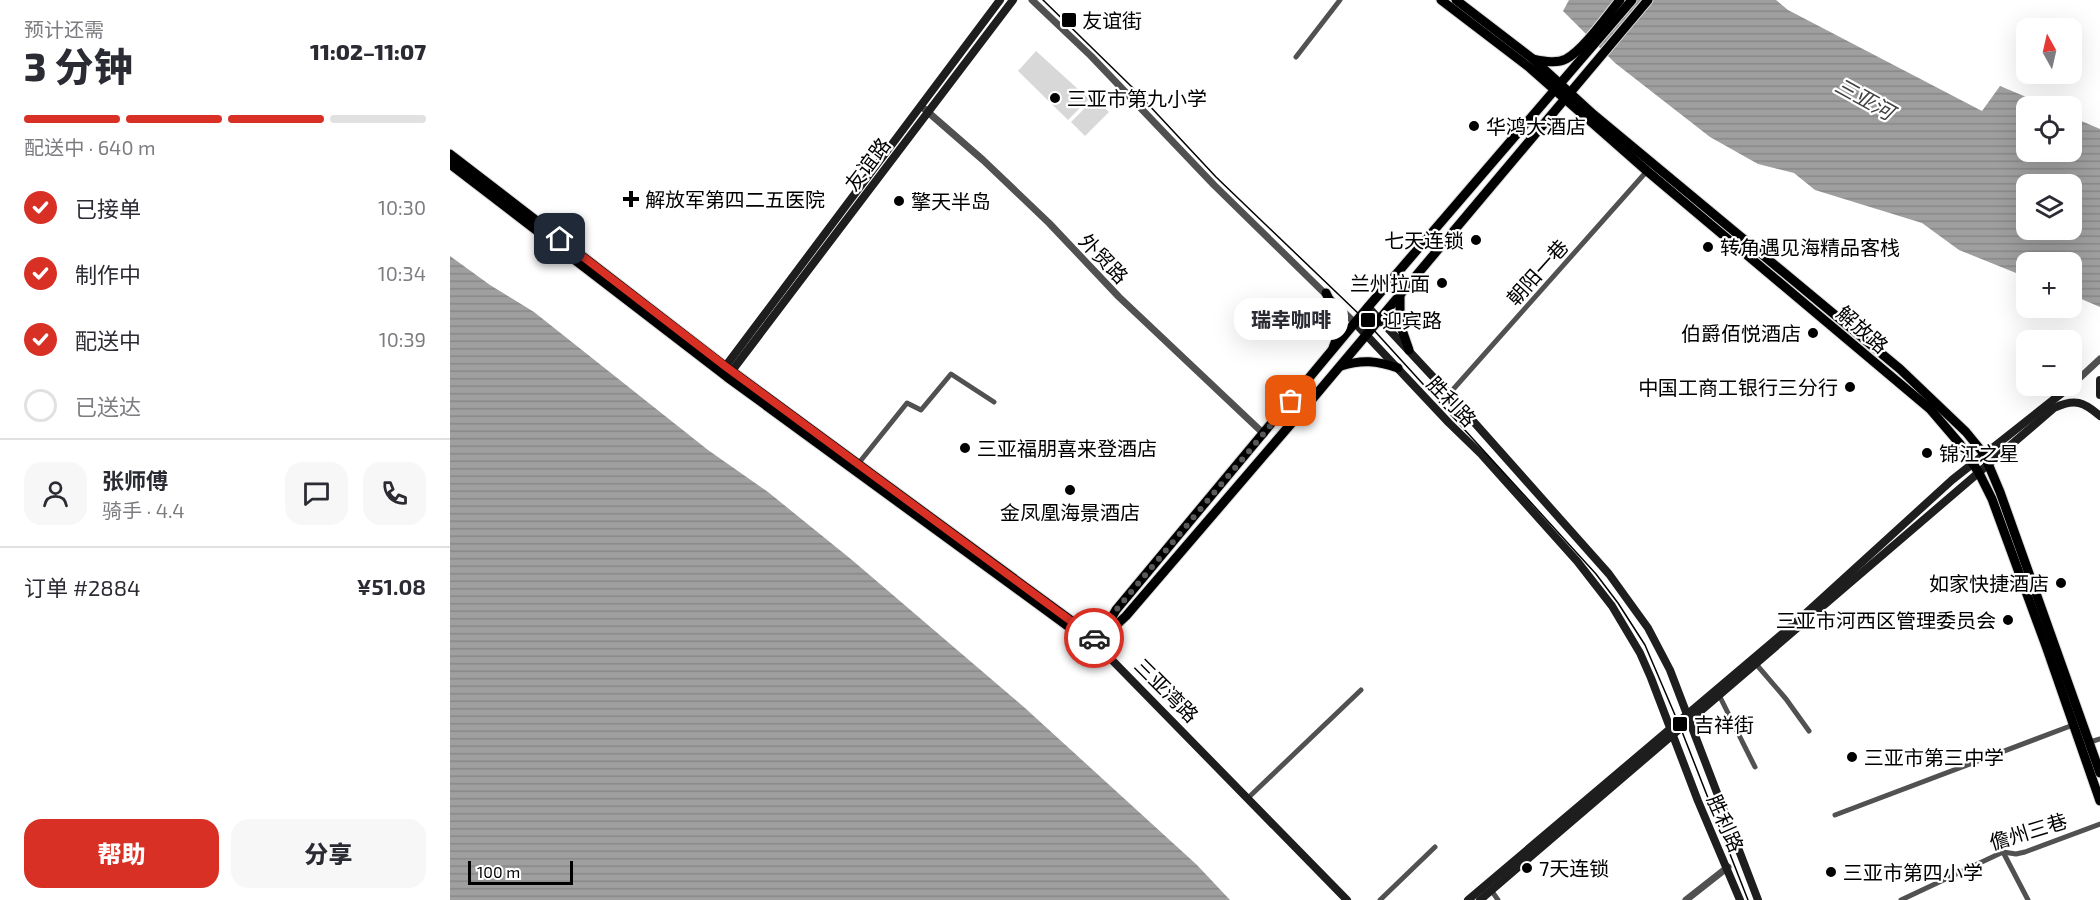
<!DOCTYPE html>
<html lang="zh">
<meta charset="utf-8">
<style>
body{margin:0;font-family:"Exo 2","Noto Sans SC",sans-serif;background:#f7f7f7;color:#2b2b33;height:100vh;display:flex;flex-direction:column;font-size:22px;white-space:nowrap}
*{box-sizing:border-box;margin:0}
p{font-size:20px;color:#7c7c81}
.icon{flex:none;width:33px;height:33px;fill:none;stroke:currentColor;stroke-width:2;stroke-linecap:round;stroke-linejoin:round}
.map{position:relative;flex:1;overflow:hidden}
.sheet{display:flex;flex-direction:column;background:#fff;width:450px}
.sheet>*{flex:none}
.needle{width:39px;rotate:352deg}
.buttons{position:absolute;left:1566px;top:18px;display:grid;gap:12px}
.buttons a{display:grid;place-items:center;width:66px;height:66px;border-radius:12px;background:#fff;box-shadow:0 6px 24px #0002;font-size:30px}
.scale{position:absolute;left:18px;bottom:15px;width:105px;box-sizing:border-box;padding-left:6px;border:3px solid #000;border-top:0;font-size:16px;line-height:21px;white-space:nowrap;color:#000;-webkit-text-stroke:4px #fff;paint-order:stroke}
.pin{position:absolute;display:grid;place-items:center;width:51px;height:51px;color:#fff;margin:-26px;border-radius:12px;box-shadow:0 3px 9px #0006}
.courier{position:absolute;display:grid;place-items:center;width:60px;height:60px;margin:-30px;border:4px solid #d93025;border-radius:50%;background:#fff;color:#222;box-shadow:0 2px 8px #0007}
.bubble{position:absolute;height:42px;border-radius:18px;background:#fff;box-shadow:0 6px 24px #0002;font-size:20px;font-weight:800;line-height:42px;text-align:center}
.summary em{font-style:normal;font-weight:800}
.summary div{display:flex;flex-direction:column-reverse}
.summary{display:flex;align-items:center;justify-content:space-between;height:102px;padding:0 24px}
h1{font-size:39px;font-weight:800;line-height:45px}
.bar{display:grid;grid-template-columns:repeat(4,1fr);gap:9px 6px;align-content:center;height:72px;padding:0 24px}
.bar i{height:8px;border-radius:4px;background:#e1e1e2}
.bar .active{background:#d93025}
.bar p{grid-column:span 4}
.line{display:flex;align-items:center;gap:15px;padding:0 24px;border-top:2px solid #e1e1e2}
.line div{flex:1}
.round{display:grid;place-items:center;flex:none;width:63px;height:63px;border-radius:18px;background:#f7f7f7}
ol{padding:0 24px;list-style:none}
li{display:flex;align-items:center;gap:18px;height:66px}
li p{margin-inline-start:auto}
li .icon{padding:6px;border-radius:50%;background:#d93025;color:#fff;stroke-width:4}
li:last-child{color:#7c7c81}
li i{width:33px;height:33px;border:3px solid #e1e1e2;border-radius:50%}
.button{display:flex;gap:12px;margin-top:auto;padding:12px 24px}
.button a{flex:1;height:69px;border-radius:18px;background:#d93025;color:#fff;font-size:24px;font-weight:800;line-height:69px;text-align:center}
.button a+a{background:#f7f7f7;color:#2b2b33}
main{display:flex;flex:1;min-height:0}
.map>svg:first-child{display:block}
</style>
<main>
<section class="sheet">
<div class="summary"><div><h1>3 分钟</h1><p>预计还需</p></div><em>11:02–11:07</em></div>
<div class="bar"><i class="active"></i><i class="active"></i><i class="active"></i><i></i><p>配送中 · 640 m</p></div>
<ol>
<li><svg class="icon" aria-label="check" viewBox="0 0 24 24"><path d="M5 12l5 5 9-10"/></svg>已接单<p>10:30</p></li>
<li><svg class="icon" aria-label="check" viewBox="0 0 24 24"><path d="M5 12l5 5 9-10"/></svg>制作中<p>10:34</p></li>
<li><svg class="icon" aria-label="check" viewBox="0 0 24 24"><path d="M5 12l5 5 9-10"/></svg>配送中<p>10:39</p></li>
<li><i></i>已送达</li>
</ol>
<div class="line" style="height:108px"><a class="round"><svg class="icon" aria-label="person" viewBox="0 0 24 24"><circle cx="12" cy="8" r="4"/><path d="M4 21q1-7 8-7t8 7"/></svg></a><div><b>张师傅</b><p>骑手 · 4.4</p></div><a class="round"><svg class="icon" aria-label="chat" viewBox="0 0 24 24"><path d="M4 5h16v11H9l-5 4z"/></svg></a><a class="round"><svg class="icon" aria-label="phone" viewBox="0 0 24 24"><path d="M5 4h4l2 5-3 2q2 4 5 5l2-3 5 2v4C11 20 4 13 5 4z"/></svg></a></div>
<div class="line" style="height:78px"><div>订单 #2884</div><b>¥51.08</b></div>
<div class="button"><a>帮助</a><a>分享</a></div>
</section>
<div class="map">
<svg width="1650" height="900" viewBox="0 0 1650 900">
<defs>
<pattern id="water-rules" width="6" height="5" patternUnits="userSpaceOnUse" patternTransform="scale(1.5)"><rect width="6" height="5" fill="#9f9f9f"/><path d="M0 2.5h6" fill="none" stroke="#878787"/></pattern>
</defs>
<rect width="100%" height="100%" fill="#fff"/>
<g fill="#d8d8d8">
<polygon points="586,51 639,99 618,120 568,71"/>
<polygon points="644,99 659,112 635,136 621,122"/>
</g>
<g fill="url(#water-rules)" fill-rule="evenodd">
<path d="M1119 0H1326L1338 10 1532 111 1550 86 1598 106H1576V152H1622V117L1650 129V307L1622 295V262H1576V277L1509 250 1472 223 1365 190 1344 173 1308 164 1260 137 1165 63 1113 11ZM1576 184H1622V230H1576Z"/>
<polygon points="0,256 40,285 84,312 258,450 318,492 402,560 575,708 747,865 780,900 0,900"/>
</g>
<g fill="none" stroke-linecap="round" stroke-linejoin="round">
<defs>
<g id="primary">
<polyline points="991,0 1080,68 1197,171 1480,409 1510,444 1529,473 1542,499 1596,646 1650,801"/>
<polyline points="1006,0 1083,59 1143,114 1450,369 1516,432 1534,454 1550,492 1650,773"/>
<path d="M1083 59C1093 61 1106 64 1116 59 1133 50 1157 16 1170 0"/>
<polyline points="0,154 275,366 649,641 645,646 277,377 0,164"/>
<path d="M876 293C885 311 892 329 883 348"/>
<polyline points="950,293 950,324 959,350"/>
<path d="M891 366C912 359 927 361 948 368"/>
</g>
<g id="trunk">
<polyline points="653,633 666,610 918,307 1182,0"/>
<polyline points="649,641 676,616 864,397 1198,0"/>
</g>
</defs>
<use href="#primary" stroke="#dbdbdb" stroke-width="11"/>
<use href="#trunk" stroke="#dbdbdb" stroke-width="11"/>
<g stroke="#515151" stroke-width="5">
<polyline points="846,57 890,0"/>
<polyline points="999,394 1197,171"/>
<polyline points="408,464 457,403 471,410 501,374 544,402"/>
<polyline points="1306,664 1336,699 1359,731"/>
<polyline points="1269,695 1305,767"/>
<polyline points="1640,742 1650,739"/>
<polyline points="798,798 911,690"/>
<polyline points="1385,815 1623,725"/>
<polyline points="1553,852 1578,900"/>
<polyline points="1041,890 1048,900"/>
<polyline points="930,900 985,847"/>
<polyline points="1451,900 1553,852 1566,854 1575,852 1650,824"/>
</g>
<g stroke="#515151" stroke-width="7">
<polyline points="582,0 641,56 764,185 905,323"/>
<polyline points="471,106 533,160 599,223 669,297 814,434"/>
<polyline points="1622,385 1650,359"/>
<polyline points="1236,900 1278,867"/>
</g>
<g stroke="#1e1e1e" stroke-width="8">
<polyline points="918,307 999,394 1159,574 1198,628 1220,670 1308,900"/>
<polyline points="905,323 999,423 1032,455 1127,561 1162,606 1190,653 1201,678 1248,801 1290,900"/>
<polyline points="272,371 550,0"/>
<polyline points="278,376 563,0"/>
<polyline points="1650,380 1650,395"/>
<polyline points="645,646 659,657 897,900"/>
<polyline points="1018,900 1344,624 1502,480 1617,389"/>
<path d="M1030 900 1604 408C1625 398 1634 402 1650 416"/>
</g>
<use href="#primary" stroke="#000" stroke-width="9"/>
<use href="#trunk" stroke="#000" stroke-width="9"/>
<polyline stroke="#000" stroke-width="1.5" points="593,0 682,87 766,177 911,316 1146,574 1168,603 1195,645 1231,729 1298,900"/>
</g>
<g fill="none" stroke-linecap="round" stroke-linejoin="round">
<polyline stroke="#595959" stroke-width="6" stroke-dasharray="0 10.8" points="644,638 649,641 666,610 841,401"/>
<polyline stroke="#d93025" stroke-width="8" points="110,239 275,366 644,638"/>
</g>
<g fill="#000" stroke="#fff" stroke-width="2">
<rect x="611" y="12" width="16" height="16" rx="3"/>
<circle cx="605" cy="98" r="6"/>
<circle cx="1024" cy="126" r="6"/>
<path d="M178 190h6v6h6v6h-6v6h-6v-6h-6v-6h6z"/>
<circle cx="449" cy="201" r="6"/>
<circle cx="1026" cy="240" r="6"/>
<circle cx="1258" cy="247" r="6"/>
<circle cx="992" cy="283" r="6"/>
<rect x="910" y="312" width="16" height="16" rx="3"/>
<circle cx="1363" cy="333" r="6"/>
<circle cx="1400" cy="387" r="6"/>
<circle cx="515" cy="448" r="6"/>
<circle cx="1477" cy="453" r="6"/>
<circle cx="620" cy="490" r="6"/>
<circle cx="1611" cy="583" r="6"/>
<circle cx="1558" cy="620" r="6"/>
<rect x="1222" y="716" width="16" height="16" rx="3"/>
<circle cx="1402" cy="757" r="6"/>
<circle cx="1077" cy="868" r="6"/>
<circle cx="1381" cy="872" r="6"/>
</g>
<g text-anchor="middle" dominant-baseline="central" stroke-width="4.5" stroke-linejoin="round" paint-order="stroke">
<g font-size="20" fill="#000" stroke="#fff" text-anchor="start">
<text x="632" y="20">友谊街</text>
<text x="617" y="98">三亚市第九小学</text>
<text x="1036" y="126">华鸿大酒店</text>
<text x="195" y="199">解放军第四二五医院</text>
<text x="461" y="201">擎天半岛</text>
<text x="1014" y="240" text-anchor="end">七天连锁</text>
<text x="1270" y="247">转角遇见海精品客栈</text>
<text x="980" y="283" text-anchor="end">兰州拉面</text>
<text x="932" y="320">迎宾路</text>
<text x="1351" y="333" text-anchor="end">伯爵佰悦酒店</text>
<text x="1388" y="387" text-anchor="end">中国工商工银行三分行</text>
<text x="527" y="448">三亚福朋喜来登酒店</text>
<text x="1489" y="453">锦江之星</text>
<text x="620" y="512" text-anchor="middle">金凤凰海景酒店</text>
<text x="1599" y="583" text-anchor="end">如家快捷酒店</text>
<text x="1546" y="620" text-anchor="end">三亚市河西区管理委员会</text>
<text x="1244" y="724">吉祥街</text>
<text x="1414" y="757">三亚市第三中学</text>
<text x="1089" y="868">7天连锁</text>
<text x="1393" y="872">三亚市第四小学</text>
</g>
<g font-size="20" fill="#000" stroke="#fff">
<text transform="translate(417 164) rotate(-53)">友谊路</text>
<text transform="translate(654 258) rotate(46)">外贸路</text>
<text transform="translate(1087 272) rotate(-48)">朝阳一巷</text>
<text transform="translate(1413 329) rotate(41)">解放路</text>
<text transform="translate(1002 401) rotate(46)">胜利路</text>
<text transform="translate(717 690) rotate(45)">三亚湾路</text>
<text transform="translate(1276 823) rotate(66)">胜利路</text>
<text transform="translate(1578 831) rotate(-17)">儋州三巷</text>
</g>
<g font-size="21" font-style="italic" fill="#404040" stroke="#fff">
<text transform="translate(1415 98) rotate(29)">三亚河</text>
</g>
</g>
</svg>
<div class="buttons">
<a><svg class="needle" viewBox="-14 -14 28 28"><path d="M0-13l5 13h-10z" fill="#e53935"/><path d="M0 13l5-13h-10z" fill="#7c7c81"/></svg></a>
<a><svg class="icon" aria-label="locate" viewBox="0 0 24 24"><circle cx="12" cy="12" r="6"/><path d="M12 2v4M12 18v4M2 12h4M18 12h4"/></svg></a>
<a><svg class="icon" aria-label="layers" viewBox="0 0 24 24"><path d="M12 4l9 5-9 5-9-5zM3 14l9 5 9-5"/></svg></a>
<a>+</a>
<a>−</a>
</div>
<div class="scale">100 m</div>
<div class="pin" style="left:841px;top:401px;background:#ea580c"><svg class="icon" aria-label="bag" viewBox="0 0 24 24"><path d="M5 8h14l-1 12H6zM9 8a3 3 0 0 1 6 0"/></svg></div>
<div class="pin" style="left:110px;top:239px;background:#1f2937"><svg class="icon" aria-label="home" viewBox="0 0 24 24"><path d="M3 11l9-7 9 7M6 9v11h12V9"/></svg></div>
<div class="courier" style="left:644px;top:638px"><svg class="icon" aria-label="car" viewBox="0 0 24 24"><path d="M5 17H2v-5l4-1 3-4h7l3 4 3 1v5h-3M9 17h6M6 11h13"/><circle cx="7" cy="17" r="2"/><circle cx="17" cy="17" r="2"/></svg></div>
<div class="bubble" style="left:784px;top:298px;width:114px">瑞幸咖啡</div>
</div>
</main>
